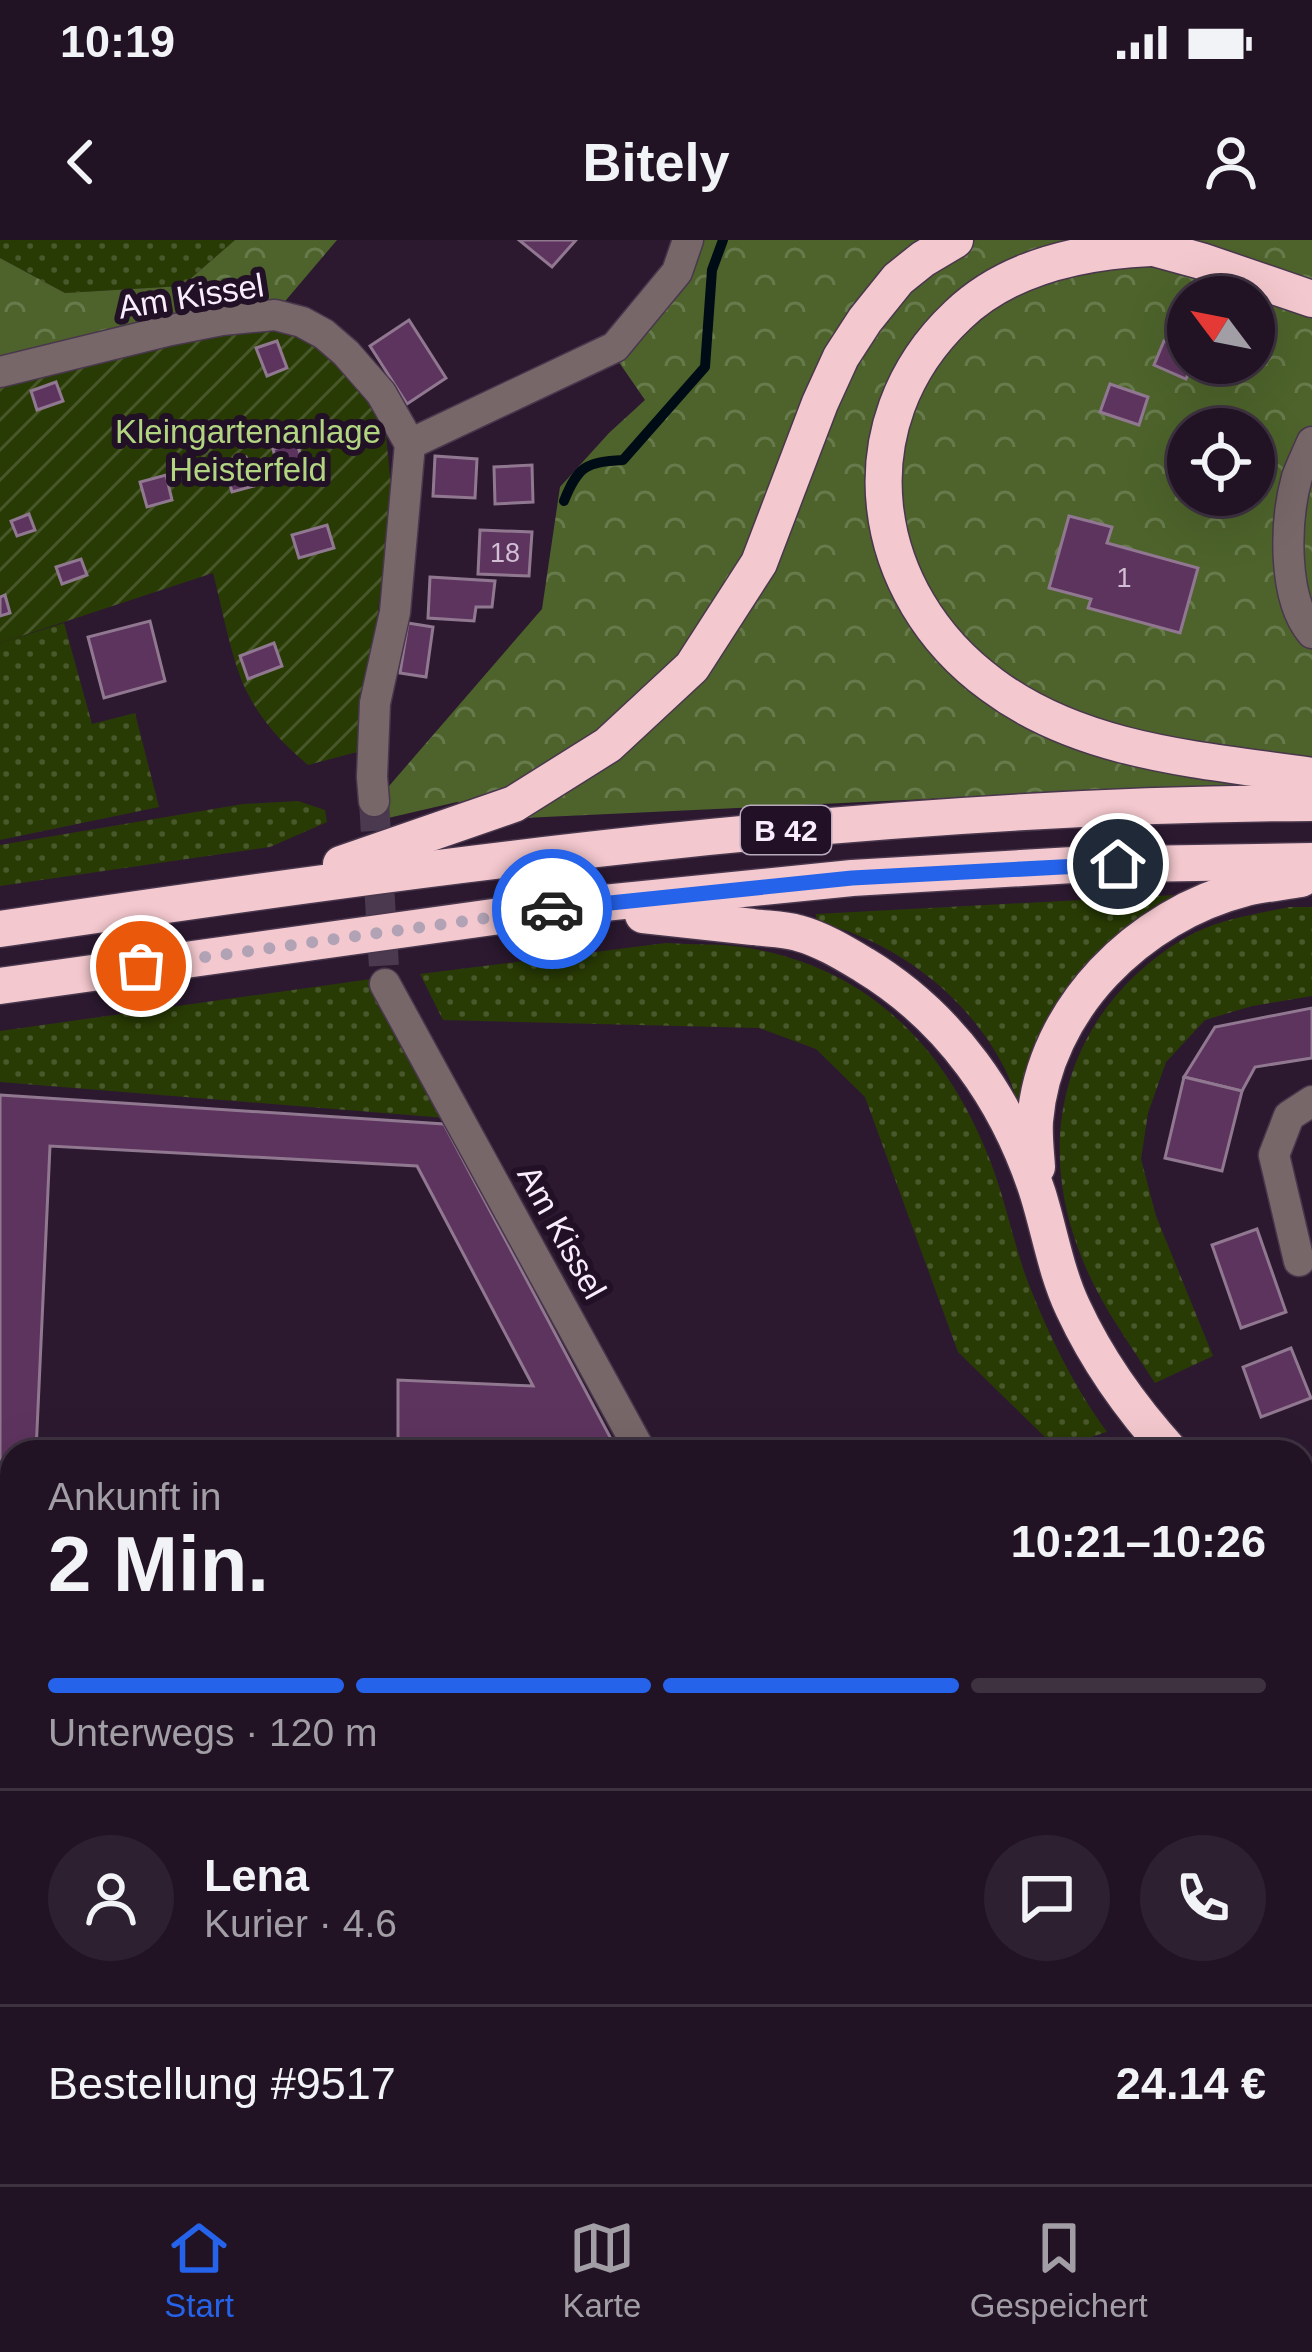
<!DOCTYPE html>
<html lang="de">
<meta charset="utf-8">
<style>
body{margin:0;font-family:Arial,sans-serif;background:#2d2031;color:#f1f3f6;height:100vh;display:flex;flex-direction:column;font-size:45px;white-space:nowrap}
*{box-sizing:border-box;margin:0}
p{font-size:39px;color:#a29ea6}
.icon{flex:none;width:66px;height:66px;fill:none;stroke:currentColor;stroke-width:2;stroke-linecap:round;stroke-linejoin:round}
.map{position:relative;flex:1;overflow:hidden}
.panel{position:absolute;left:0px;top:1200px;width:1314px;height:744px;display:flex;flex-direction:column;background:#211324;border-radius:36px 36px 0 0;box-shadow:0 12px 48px #0002,0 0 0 3px #3e3241}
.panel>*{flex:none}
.needle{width:78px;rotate:302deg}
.controls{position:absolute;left:1167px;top:36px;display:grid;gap:24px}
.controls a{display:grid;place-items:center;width:108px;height:108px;border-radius:50%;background:#211324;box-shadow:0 12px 48px #0002,0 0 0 3px #3e3241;font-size:60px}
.pin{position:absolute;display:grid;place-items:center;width:102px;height:102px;color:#fff;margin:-51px;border:6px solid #fff;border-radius:50%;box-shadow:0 3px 12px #0007}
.courier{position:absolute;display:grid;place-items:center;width:120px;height:120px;margin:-60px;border:9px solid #2563eb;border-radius:50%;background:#fff;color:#222;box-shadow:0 3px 15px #0007}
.overview em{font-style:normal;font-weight:700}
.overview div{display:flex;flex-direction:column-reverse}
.overview{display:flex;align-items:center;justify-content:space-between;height:204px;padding:0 48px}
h1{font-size:78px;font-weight:700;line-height:90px}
.bar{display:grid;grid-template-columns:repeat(4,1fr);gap:18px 12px;align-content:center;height:144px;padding:0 48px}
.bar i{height:15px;border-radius:9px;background:#3e3241}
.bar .active{background:#2563eb}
.bar p{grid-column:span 4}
.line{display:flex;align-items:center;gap:30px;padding:0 48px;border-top:3px solid #3e3241}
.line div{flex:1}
.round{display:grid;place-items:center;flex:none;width:126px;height:126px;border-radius:63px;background:#2d2031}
.status{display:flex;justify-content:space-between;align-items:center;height:84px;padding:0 60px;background:#211324;direction:ltr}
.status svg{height:33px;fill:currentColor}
header{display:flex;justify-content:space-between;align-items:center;height:156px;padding:0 48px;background:#211324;font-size:54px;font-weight:700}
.tabs{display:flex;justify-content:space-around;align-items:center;height:168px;border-top:3px solid #3e3241;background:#211324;font-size:33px;color:#a29ea6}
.tabs a{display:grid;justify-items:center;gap:6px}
.tabs .active{color:#2563eb}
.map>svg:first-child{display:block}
</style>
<div class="status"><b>10:19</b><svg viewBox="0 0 49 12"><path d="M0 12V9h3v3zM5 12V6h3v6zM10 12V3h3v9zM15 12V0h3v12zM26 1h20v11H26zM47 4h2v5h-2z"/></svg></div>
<header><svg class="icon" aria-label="back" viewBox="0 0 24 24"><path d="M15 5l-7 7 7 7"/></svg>Bitely<svg class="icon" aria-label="person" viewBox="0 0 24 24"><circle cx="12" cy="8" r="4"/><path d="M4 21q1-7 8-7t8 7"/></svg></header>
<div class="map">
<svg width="1312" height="1944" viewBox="0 0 1312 1944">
<defs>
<pattern id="grass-dots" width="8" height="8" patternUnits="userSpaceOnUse" patternTransform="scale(3)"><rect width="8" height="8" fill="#293b04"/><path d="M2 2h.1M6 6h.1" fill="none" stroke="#49582a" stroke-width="1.8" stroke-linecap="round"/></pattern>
<pattern id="forest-crowns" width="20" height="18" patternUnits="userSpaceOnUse" patternTransform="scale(3)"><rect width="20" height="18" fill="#4d632b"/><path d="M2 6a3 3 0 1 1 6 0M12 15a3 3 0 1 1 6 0" fill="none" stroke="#677a4b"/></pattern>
<pattern id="garden-furrows" width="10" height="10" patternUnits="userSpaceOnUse" patternTransform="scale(3)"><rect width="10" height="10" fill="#293b04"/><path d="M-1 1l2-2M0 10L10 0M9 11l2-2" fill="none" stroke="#49582a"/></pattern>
</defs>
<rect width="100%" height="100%" fill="#2c1930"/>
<g fill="url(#grass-dots)">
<polygon points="0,0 235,0 182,46 65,53 0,18"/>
<polygon points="64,383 92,484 135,473 159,567 0,600 0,403"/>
<polygon points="298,561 325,570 327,582 270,607 0,646 0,605 243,564"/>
<path d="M1176 655 1178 660 1154 672 1022 874C1016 859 1012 843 1005 829 968 756 896 701 817 682L816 674Z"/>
<path d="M1290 667H1312V756L1252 766 1205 780 1166 822 1148 873 1141 919 1156 976 1213 1116 1155 1143C1127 1100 1095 1057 1078 1008 1033 887 1072 765 1185 698 1215 680 1255 674 1290 667Z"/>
<path d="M666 703C693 705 722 703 749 708 871 729 948 810 991 923 1005 960 1013 1000 1026 1037 1046 1090 1074 1147 1107 1192L1056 1208 958 1112 865 857 816 809 759 788 443 780 420 734Z"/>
<polygon points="371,739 446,878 0,842 0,791"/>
</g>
<g fill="url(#forest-crowns)" fill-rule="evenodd">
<polygon points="235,0 337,0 281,66 0,121 0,18 65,53 182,46"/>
<path d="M678 0H1312V541L523 578 457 562 388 578 383 553 542 369 560 247 609 193 645 160 614 115 665 30ZM1188 57H1254V123H1188ZM1188 189H1254V255H1188Z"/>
</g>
<path fill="url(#garden-furrows)" d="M279 82 320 99 356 140 386 196 392 256 361 511 308 525C283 504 262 482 247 452 232 423 222 367 213 333L0 403V139Z"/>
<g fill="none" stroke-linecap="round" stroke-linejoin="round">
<path stroke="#000c15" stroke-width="10" d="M564 261C578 226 586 222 623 220L705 127 712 30 723 0"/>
</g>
<g fill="#5d345e" stroke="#917891" stroke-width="3">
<polygon points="519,0 576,0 552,27"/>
<polygon points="409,80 446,138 407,164 370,106"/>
<polygon points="277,101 287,128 267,136 256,108"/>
<polygon points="1164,101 1188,112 1188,123 1193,123 1186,139 1154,125"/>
<polygon points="56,142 63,161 37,170 31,151"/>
<polygon points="1110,144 1148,157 1139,185 1100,172"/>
<polygon points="297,202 304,229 280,236 273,209"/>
<polygon points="435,216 477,219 475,258 433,256"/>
<polygon points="246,217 254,246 232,252 224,223"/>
<polygon points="532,225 533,262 495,264 494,227"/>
<polygon points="166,235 172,260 147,267 140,242"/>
<polygon points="29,274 35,290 17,296 11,281"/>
<polygon points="1069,276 1112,287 1107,303 1198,328 1180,393 1088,368 1091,359 1049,348"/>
<polygon points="327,285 334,308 299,318 292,295"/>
<polygon points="480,290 532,292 529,336 478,334"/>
<polygon points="81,319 87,335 62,344 56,327"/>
<polygon points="430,337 495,341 492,367 476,367 474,381 428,378"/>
<polygon points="5,355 10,373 0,376 0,357"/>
<polygon points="150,381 165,441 104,458 88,397"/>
<polygon points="408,383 433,387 426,437 400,433"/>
<polygon points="274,403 282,426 248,439 240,416"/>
<polygon points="1312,768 1312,818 1255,827 1242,851 1184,837 1215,787"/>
<polygon points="1184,837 1242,851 1222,931 1165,918"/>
<polygon points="0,855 444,884 618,1212 398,1212 398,1140 533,1146 417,926 50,906 36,1212 12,1212 12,1228 0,1229"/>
<polygon points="1257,989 1286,1072 1241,1088 1212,1005"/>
<polygon points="1291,1108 1311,1158 1261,1177 1243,1127"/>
<polygon points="0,1424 12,1424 12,1505 0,1504"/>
<rect x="1302" y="1713" width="10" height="24"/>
<rect x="1302" y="1787" width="10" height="20"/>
<polygon points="1302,1814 1312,1814 1312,1861 1302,1860"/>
<polygon points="1,1892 12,1893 12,1932 36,1932 36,1937 0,1931"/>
<polygon points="36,1932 78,1932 76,1943 36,1937"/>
<polygon points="166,1932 184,1932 237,1944 163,1944"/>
</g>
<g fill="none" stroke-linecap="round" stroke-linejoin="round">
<polyline stroke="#4b394f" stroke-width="30" stroke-dasharray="30 15" stroke-linecap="butt" points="374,561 385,744"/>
<defs>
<g id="minor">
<polyline points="0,132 171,90 222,80 275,75 302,82 324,94 346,113 381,153 410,204 395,372 375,463 372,537 374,561"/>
<path d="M1312 202C1307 214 1301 226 1297 237 1285 280 1282 358 1312 393"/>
<polyline points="410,204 615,107 677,32 688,0"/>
<polyline points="385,744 641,1212"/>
<polyline points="1299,1021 1274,915 1289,876 1312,861"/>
<polyline points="0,1368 12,1368"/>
<polyline points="1302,1372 1302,1358"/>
<polyline points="1302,1543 1312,1543"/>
<polyline points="0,1563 12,1563"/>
<polyline points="1302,1590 1312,1590"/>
<polyline points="0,1853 12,1854"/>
<polyline points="269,1932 269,1944"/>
<polyline points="386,1932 406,1937 415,1944"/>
<polyline points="1089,1944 1090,1932"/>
<polyline points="1125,1944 1293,1932"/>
</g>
<g id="highway">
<polyline points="1128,1 1201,21 1312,59"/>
<path d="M1151 8C1083 11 1009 26 958 75 842 184 868 355 992 445 1083 513 1203 520 1312 536"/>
<polyline points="341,624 514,564 608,505 692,427 759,323 820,163 841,117 865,80 898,39 923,19 955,0"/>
<path d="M643 675C680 679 716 683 753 687 768 689 784 689 798 693 821 699 844 713 864 725 950 777 1008 860 1038 954 1050 993 1056 1032 1073 1068 1098 1122 1131 1168 1171 1212"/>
<path d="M0 689C435 625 871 565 1312 563"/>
<polyline points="0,746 564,667 852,638 1073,625 1312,621"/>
<path d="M1037 927C1036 912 1034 896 1035 881 1044 768 1139 675 1246 648 1264 644 1283 642 1301 639"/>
<polyline points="1302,1310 1312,1316"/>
</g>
</defs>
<use href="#minor" stroke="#49374d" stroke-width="33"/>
<use href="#highway" stroke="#49374d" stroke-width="39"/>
<use href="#minor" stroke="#786769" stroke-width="30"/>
<use href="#highway" stroke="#f3c8ce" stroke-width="36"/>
<defs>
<g id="rail">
<polyline points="0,1640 12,1641"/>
<polyline points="1302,1656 1312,1657"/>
<polyline points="0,1732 12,1732"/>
<polyline points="1302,1752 1312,1752"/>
<polyline points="0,1755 12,1755"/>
<polyline points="1302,1775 1312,1775"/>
</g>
</defs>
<use href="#rail" stroke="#908094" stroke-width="14"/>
<use href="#rail" stroke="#221026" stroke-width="9" stroke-dasharray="27" stroke-linecap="butt"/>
</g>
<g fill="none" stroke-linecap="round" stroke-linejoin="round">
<polyline stroke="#b1a3b5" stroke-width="12" stroke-dasharray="0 21.6" points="141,726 552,669"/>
<polyline stroke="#2563eb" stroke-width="15" points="552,669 852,638 1118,624"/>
</g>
<g text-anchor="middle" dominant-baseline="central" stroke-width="12" stroke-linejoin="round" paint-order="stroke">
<g font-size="27" fill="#d2bfd5">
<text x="505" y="313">18</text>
<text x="1124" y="338">1</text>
</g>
<rect fill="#221026" stroke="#b8abbc" stroke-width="3" x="741" y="566" width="90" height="48" rx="9"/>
<g font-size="30" font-weight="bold" fill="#f9edfd">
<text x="786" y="590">B 42</text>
</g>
<g font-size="33" fill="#f9edfd" stroke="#221026">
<text transform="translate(191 56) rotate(-9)">Am Kissel</text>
<text transform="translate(562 992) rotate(61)">Am Kissel</text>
</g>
<g font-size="33" fill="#b2d582" stroke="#221026">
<text x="248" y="191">Kleingartenanlage<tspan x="248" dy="38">Heisterfeld</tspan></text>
</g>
</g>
</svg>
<div class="controls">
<a><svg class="needle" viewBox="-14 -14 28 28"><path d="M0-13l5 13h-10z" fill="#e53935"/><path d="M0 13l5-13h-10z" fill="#a29ea6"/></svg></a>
<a><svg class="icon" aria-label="locate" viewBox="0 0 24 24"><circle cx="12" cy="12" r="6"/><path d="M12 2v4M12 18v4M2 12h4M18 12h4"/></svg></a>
</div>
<div class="pin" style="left:141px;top:726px;background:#ea580c"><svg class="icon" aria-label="bag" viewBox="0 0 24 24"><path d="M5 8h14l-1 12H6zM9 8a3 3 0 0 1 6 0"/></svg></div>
<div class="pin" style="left:1118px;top:624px;background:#1f2937"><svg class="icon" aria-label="home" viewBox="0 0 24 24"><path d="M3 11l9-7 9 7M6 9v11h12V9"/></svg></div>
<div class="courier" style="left:552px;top:669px"><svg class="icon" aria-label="car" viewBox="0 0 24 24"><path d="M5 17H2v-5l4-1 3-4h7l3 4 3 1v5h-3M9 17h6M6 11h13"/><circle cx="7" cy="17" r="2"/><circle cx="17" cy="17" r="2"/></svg></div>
<section class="panel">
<div class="overview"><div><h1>2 Min.</h1><p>Ankunft in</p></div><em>10:21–10:26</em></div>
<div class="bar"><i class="active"></i><i class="active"></i><i class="active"></i><i></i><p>Unterwegs · 120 m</p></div>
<div class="line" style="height:216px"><a class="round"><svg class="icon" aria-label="person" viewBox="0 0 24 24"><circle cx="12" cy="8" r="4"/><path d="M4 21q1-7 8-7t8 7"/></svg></a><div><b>Lena</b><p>Kurier · 4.6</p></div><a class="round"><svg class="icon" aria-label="chat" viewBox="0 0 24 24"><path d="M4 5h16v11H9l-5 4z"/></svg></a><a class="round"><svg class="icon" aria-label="phone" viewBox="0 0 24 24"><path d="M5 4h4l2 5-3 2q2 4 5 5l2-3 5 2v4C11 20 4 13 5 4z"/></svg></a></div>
<div class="line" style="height:156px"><div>Bestellung #9517</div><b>24.14 €</b></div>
</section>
</div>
<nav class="tabs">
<a class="active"><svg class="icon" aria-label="home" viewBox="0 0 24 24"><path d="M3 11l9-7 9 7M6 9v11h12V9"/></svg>Start</a>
<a><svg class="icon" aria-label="map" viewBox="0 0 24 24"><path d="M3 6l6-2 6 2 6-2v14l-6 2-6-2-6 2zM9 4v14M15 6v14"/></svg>Karte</a>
<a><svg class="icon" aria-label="saved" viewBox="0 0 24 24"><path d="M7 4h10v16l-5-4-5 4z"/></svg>Gespeichert</a>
</nav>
